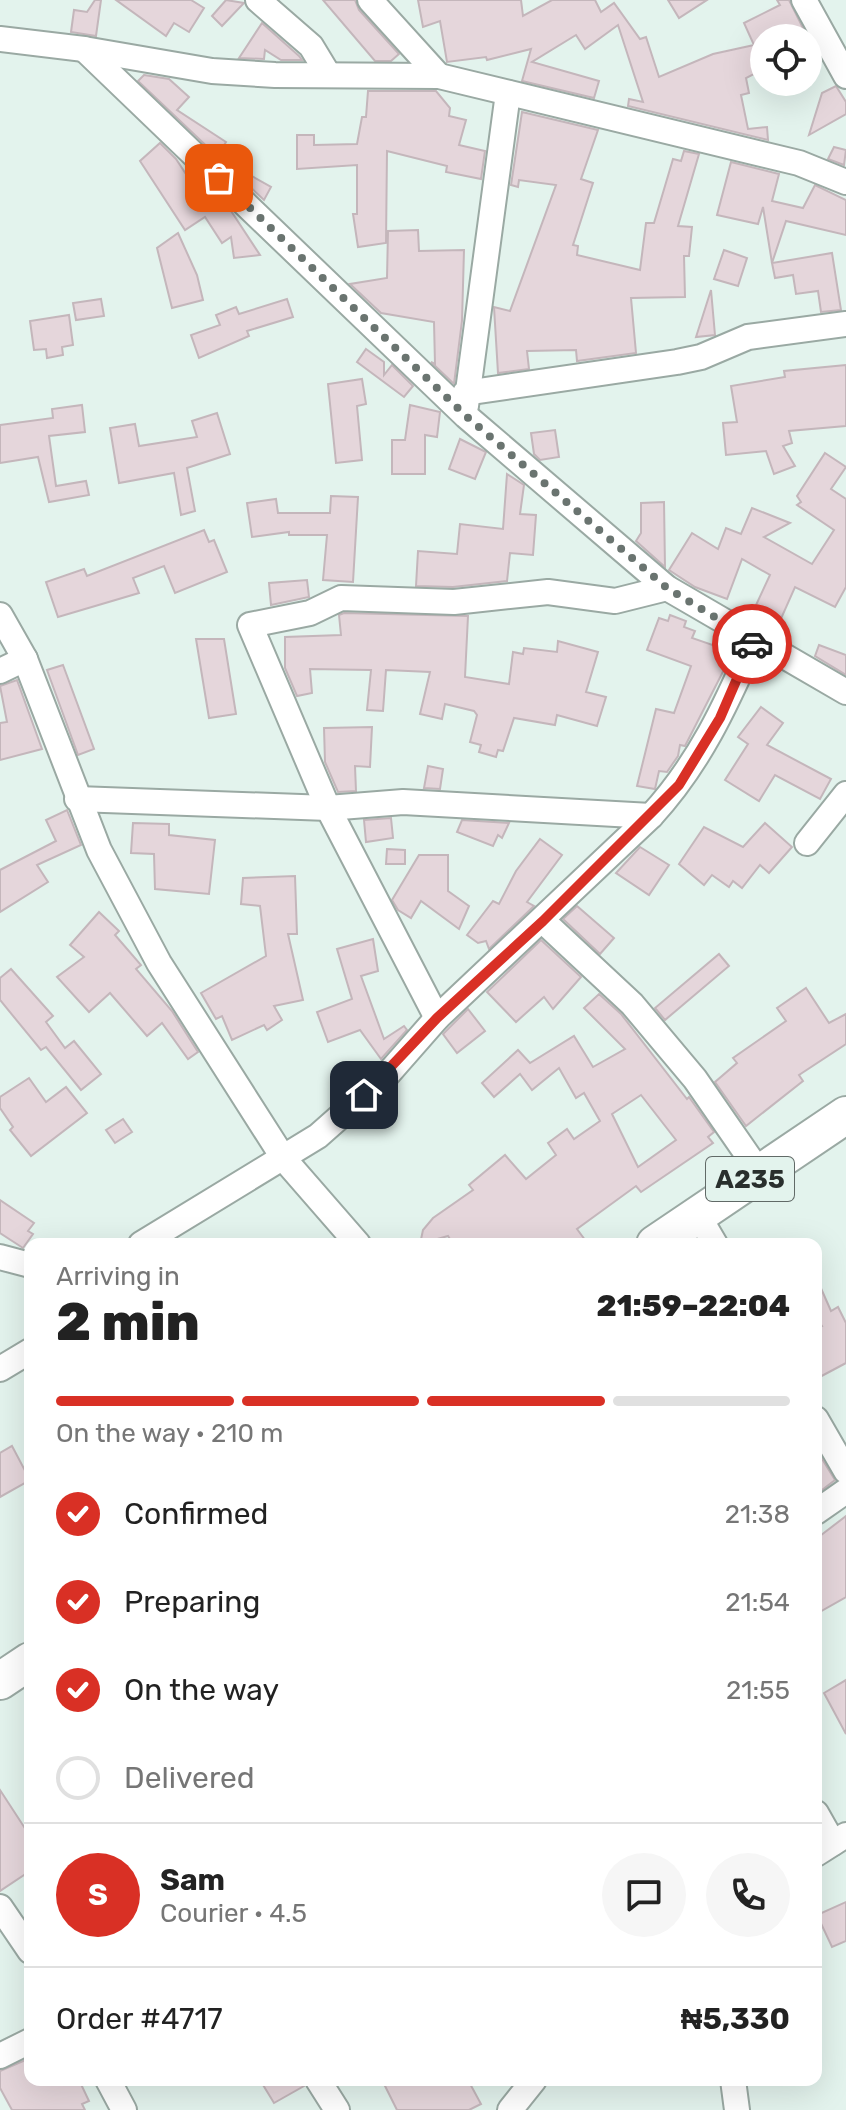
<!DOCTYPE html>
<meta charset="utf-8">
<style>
body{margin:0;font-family:Rubik,sans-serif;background:#f6f6f6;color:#222;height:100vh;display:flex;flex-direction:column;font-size:30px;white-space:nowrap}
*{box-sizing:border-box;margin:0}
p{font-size:26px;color:#767676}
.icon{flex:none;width:44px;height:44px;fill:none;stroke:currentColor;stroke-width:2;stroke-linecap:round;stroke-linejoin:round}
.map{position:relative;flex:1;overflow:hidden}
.drawer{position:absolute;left:24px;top:1238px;width:798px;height:848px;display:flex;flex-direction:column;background:#fff;border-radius:16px;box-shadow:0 8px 32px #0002}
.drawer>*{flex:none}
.buttons{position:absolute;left:750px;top:24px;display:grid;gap:16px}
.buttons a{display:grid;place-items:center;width:72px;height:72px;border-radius:50%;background:#fff;box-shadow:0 8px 32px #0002;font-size:40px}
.pin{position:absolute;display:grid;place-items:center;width:68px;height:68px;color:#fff;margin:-34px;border-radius:16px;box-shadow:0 4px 12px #0006}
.courier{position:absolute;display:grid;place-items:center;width:80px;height:80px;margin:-40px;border:6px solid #d93025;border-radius:50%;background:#fff;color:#222;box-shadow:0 2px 10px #0007}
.headline em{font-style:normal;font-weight:800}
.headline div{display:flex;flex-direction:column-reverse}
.headline{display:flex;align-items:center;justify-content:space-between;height:136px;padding:0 32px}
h1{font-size:52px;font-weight:800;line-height:60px}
.bar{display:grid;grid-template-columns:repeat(4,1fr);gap:12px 8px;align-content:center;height:96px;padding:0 32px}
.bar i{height:10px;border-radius:6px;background:#e0e0e0}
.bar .current{background:#d93025}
.bar p{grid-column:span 4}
.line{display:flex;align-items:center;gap:20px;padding:0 32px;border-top:2px solid #e0e0e0}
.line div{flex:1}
.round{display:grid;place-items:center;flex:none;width:84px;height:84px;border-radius:42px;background:#f6f6f6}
ol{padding:0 32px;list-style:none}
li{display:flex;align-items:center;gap:24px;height:88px}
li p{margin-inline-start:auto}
li .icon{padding:8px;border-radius:50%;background:#d93025;color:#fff;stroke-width:4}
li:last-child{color:#767676}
li i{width:44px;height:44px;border:4px solid #e0e0e0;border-radius:50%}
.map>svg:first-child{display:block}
</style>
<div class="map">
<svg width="846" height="2110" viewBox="0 0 846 2110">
<rect width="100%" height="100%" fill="#e3f3ed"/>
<g fill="#e5d6db" stroke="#c4b6bb" stroke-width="2" fill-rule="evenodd">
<polygon points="95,0 101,0 96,36 71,32 74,10 87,12"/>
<polygon points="116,0 191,0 204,8 189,32 174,23 166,36"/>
<polygon points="226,0 244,3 222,26 212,16"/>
<polygon points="323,0 355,0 359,10 399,54 391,61 375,61"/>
<polygon points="418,0 521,0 523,16 552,0 595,0 601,12 614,3 640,39 646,37 659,77 713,54 754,45 744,23 780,5 777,0 789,0 808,38 764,38 764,69 746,78 749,93 741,95 748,129 767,127 768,140 628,106 629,99 643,102 618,25 585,49 576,35 532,62 599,81 594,98 522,81 531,49 487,60 486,57 447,62 440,21 423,27"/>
<polygon points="668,0 707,0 679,18"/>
<polygon points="262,23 299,56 302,60 281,60 265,50 264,59 239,58"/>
<polygon points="144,75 169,79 189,97 177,110 226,142 217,156 138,81"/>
<polygon points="836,86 846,102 846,114 809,135 822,93"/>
<polygon points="368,91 436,91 450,108 449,116 466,120 459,145 485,151 481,179 446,172 447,166 387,151 386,243 358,247 353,214 357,214 357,165 297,169 297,135 314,135 314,145 357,144 362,117 366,117"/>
<polygon points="522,112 598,130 581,179 593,183 573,245 578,246 577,255 640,270 646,223 654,223 673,159 681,161 684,151 699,154 678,226 692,227 689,256 684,256 685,297 631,298 636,353 577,361 576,350 527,351 529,369 498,373 494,307 510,311 556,185 519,180 518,187 511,185"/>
<polygon points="160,143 176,159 205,203 212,193 231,211 260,255 234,258 231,237 222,243 205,217 185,230 140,161"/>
<polygon points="834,147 846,150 844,165 828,159"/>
<polygon points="731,162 779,174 772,201 803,208 815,185 846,200 846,235 786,221 772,263 763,207 758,224 717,215"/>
<polygon points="229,163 271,187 264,200 228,166"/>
<polygon points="418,230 419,251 464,250 462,321 454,384 431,362 435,364 434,322 381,313 350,284 387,278 388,231"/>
<polygon points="178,233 197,275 203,300 172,308 157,248"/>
<polygon points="724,250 747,258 738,286 714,279"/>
<polygon points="832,253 841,310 821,312 818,291 796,294 793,275 775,278 772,263"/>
<polygon points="711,290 715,335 696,337"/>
<polygon points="101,299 104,316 76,320 73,303"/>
<polygon points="287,299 293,317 247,331 249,336 199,358 191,335 220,325 216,315 236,307 239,314"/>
<polygon points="69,315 73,345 62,347 63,355 47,358 46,349 34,350 30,321"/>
<polygon points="366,349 384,362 384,375 392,365 413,386 404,397 357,362"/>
<polygon points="846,365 846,426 789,431 792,443 783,446 795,466 774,474 766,451 726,455 723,423 737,422 731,386 785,377 784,371"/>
<polygon points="362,379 366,404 357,406 362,460 336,463 328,384"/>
<polygon points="82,405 85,432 49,436 56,486 86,481 89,495 49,502 38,457 0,463 0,425 53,418 52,409"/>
<polygon points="410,405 440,412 437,437 425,435 425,474 392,474 392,440 405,440"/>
<polygon points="217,413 230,454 187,468 195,511 181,515 174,473 119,483 110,428 135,424 139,446 197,437 192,421"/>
<polygon points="555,430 559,457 540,460 534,454 531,433"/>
<polygon points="460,439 486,452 475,479 449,469"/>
<polygon points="825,453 846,467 831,489 846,499 846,587 835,607 795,587 776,630 750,618 770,575 742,559 727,599 695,587 669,570 692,533 718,549 726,528 741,534 752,508 790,523 764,537 812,564 834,530 797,505 801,502 797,496"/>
<polygon points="507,474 524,485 520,514 536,515 533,555 510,553 507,581 453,587 416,586 418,551 457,554 460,524 503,529"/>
<polygon points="331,496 358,497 353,582 323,580 327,535 289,535 289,532 252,537 247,503 276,499 278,513 330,513"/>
<polygon points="664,502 665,567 636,541 641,533 641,503"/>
<polygon points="204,530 209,542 214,540 227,572 175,593 164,566 133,578 139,593 58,617 46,582 84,569 87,576"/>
<polygon points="307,580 309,597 271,605 269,583"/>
<polygon points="344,613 468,616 465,677 509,684 513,652 523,654 524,648 557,652 558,641 598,652 586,692 606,697 597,726 557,715 555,725 514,718 503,751 498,750 496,757 479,752 481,745 470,742 477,715 474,711 445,704 442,719 420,714 430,672 386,670 383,711 367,710 371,670 310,669 312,693 297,696 285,668 285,637 341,635 339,615"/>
<polygon points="670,615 686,621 684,627 695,631 692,638 733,652 685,746 680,745 678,756 667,772 659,771 655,789 637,786 656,709 674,713 691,666 647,650 659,618 668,621"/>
<polygon points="196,639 224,639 236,714 209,718"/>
<polygon points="819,645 846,655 846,675 815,656"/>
<polygon points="63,665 94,749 78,755 47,670"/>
<polygon points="17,680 42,749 0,760 0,723 7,722 0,686"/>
<polygon points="761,707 783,723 767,745 831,779 820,799 775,775 759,801 725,780 748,744 738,737"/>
<polygon points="372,727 370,767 355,766 356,791 338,792 325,762 324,728"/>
<polygon points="428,766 443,769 440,789 424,788"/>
<polygon points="67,810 81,845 37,865 48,882 0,912 0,870 56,841 46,820"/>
<polygon points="391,818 393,838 366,842 364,820"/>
<polygon points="462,820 509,823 502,838 498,835 493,846 457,832"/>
<polygon points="133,823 169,824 169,835 215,840 209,894 155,889 154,854 131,853"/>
<polygon points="765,823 792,847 769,873 760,865 742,888 733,881 729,887 712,875 704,885 679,864 704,827 743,847"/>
<polygon points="540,839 562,855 527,902 534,906 489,949 486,941 478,943 467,935 493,901 499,904 516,871"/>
<polygon points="640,847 669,865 649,895 616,873"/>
<polygon points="387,849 405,850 405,864 386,864"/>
<polygon points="419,855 448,855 448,891 469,906 459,929 421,901 411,918 398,910 392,900"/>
<polygon points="295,876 297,934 288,934 303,1000 274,1006 282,1020 267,1030 264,1025 232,1040 222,1016 216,1019 201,993 266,956 260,906 241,904 243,878"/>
<polygon points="577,906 614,938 600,954 563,919"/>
<polygon points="99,912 119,931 115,935 141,965 136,969 172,1011 198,1052 188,1059 162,1023 147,1036 110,993 89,1012 57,977 84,957 70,945"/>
<polygon points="373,939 378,971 361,976 384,1039 404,1026 407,1030 381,1059 360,1030 328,1042 317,1012 352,999 337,949"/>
<polygon points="541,940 581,977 553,1009 544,997 516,1022 487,992"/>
<polygon points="719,954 729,966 665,1020 655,1008"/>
<polygon points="11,969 53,1016 46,1022 65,1048 74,1041 101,1074 81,1090 46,1047 41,1050 0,1000 0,978"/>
<polygon points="806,988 829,1023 846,1014 846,1044 799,1075 803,1081 746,1126 715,1082 737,1063 733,1058 786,1021 777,1008"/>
<path d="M599 994 621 1014 687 1099 689 1097 714 1132 708 1137 713 1143 641 1192 636 1186 577 1229 588 1244H453L448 1236 420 1244 423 1230 433 1218 473 1190 469 1185 505 1155 526 1179 556 1155 548 1143 567 1129 574 1139 600 1121 584 1093 576 1098 559 1068 532 1090 520 1074 494 1097 482 1083 518 1050 530 1063 574 1036 593 1067 625 1049 584 1008ZM641 1095 676 1140 638 1167 612 1114Z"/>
<polygon points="468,1009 485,1031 457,1053 443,1034"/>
<polygon points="29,1078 46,1102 66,1087 87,1113 31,1156 10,1130 13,1127 0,1108 0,1097"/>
<polygon points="123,1119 132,1132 115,1143 106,1130"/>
<polygon points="0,1200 34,1223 28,1231 33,1234 23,1248 0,1233"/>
<polygon points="816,1277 831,1311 838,1307 846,1323 846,1363 816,1379 816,1329 822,1326 816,1317"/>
<polygon points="12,1446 30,1480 0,1497 0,1453"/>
<polygon points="816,1449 835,1480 822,1490 816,1481"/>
<polygon points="846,1516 846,1597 816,1614 816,1539"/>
<polygon points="846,1680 846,1734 824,1693"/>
<polygon points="0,1790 30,1836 30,1871 0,1891"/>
<polygon points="846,1902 846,1941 832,1947 817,1915"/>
<polygon points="30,2058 30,2080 79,2080 89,2101 82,2104 85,2110 12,2110 0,2088 0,2071"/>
<polygon points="260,2080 303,2080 304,2086 274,2103"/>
<polygon points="382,2080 468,2080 481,2104 469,2110 397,2110"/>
</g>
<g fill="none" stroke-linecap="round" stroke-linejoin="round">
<defs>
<g id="minor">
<polyline points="258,0 311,46 328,74"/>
<polyline points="370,0 439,76"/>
<polyline points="804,0 846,76"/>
<polyline points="0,39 84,49 212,71 275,75 439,76 799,163 846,182"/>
<polyline points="84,49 466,416 667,588 846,692"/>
<polyline points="465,393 677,362 701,357 748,337 846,324"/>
<polyline points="466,406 508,93"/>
<polyline points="0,615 25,659 99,850 159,963 284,1159 358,1244"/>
<polyline points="0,671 25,659"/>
<polyline points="77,799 328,808 403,802 651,816"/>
<polyline points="807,843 846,794"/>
<polyline points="543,921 632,1004 695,1079 760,1173"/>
<polyline points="437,1018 328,808 250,625 310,613 341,598 454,602 548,592 615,601 667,588"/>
<polyline points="698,1215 715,1244"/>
<path d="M141 1244 318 1136 387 1075 437 1018 651 816C699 764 726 705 754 641"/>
<polyline points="0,1257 30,1265"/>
<polyline points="0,1369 30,1351"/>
<polyline points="816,1419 846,1471"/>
<polyline points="816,1512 846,1491"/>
<polyline points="816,1813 833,1843"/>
<polyline points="816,1854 846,1835"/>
<polyline points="0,1907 30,1951"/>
<polyline points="0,2056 30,2041"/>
<polyline points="108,2080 124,2110"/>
<polyline points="318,2080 337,2110"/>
<polyline points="733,2080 737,2110"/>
<polyline points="510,2110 534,2080"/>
</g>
<g id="highway">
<polyline points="655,1244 846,1115"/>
<polyline points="0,1681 30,1661"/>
</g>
</defs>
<use href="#minor" stroke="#9aa9a3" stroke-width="28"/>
<use href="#highway" stroke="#9aa9a3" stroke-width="40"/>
<use href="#minor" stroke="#fff" stroke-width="24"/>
<use href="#highway" stroke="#fff" stroke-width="36"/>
</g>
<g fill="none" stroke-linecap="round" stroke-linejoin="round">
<polyline stroke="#6a7470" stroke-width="8" stroke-dasharray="0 14.4" points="219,178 466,416 667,588 754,641 752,644"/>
<polyline stroke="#d93025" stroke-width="10" points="364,1095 437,1018 543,921 679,785 720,718 752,644"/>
</g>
<g text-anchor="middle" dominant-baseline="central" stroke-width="8" stroke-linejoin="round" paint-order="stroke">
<rect fill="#e3f3ed" stroke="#616a67" stroke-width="2" x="706" y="1157" width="88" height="44" rx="6"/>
<g font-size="26" font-weight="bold" fill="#292f2d">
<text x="750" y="1179">A235</text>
</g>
</g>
</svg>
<div class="buttons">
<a><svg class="icon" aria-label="locate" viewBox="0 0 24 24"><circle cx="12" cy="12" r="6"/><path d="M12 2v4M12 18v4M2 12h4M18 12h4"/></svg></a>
</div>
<div class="pin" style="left:219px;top:178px;background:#ea580c"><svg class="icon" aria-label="bag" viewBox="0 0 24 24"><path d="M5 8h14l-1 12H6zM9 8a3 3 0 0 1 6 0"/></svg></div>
<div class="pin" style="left:364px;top:1095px;background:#1f2937"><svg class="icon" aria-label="home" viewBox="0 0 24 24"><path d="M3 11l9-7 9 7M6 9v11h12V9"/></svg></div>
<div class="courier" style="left:752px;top:644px"><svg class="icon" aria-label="car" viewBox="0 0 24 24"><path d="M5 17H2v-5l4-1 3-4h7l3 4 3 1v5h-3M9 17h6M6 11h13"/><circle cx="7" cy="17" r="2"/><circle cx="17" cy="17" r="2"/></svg></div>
<section class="drawer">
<div class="headline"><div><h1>2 min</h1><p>Arriving in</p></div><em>21:59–22:04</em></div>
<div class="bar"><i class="current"></i><i class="current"></i><i class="current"></i><i></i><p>On the way · 210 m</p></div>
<ol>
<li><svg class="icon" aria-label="check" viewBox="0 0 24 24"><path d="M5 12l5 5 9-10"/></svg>Confirmed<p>21:38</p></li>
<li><svg class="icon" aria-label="check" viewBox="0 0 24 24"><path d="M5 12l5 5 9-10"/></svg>Preparing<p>21:54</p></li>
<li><svg class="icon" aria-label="check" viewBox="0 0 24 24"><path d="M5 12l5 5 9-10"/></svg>On the way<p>21:55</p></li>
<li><i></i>Delivered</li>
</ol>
<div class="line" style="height:144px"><b class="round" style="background:#d93025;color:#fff">S</b><div><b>Sam</b><p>Courier · 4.5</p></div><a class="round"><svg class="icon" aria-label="chat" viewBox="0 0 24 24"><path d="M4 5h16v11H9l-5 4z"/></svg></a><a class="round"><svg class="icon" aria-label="phone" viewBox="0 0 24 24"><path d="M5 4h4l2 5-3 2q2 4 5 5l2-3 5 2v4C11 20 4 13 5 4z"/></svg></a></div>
<div class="line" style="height:104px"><div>Order #4717</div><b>₦5,330</b></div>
</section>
</div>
